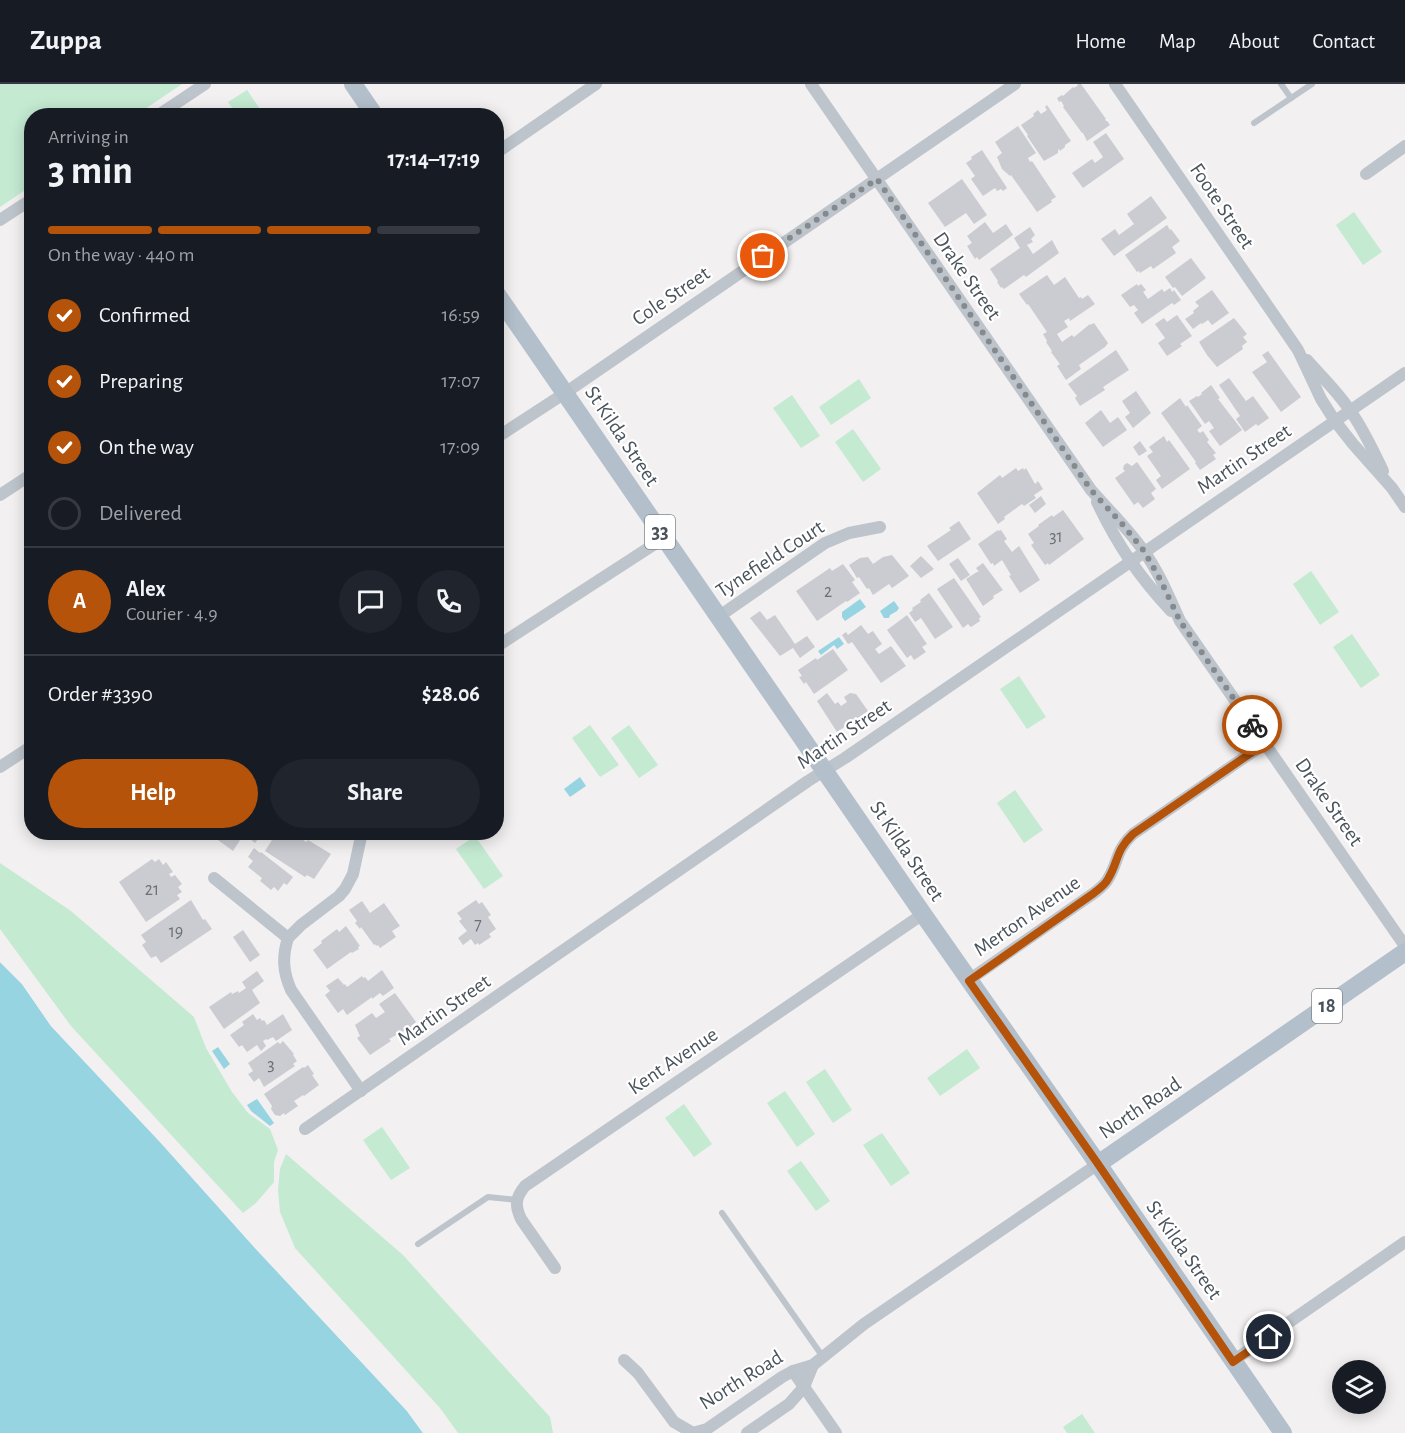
<!DOCTYPE html>
<meta charset="utf-8">
<style>
body{margin:0;font-family:"Alegreya Sans",sans-serif;background:#20242c;color:#f1f3f6;height:100vh;display:flex;flex-direction:column;font-size:22px;white-space:nowrap}
*{box-sizing:border-box;margin:0}
p{font-size:20px;color:#9ea1a6}
.icon{flex:none;width:33px;height:33px;fill:none;stroke:currentColor;stroke-width:2;stroke-linecap:round;stroke-linejoin:round}
.map{position:relative;flex:1;overflow:hidden}
.drawer{position:absolute;left:24px;top:24px;width:480px;height:732px;display:flex;flex-direction:column;background:#171b24;border-radius:24px;box-shadow:0 3px 15px #0003}
.drawer>*{flex:none}
.controls{position:absolute;left:1332px;top:1276px;display:grid;gap:12px}
.controls a{display:grid;place-items:center;width:54px;height:54px;border-radius:50%;background:#171b24;box-shadow:0 3px 15px #0003;font-size:30px}
.pin{position:absolute;display:grid;place-items:center;width:51px;height:51px;color:#fff;margin:-26px;border:3px solid #fff;border-radius:50%;box-shadow:0 2px 6px #0007}
.courier{position:absolute;display:grid;place-items:center;width:60px;height:60px;margin:-30px;border:4px solid #b45309;border-radius:50%;background:#fff;color:#222;box-shadow:0 2px 8px #0007}
.head em{font-style:normal;font-weight:700}
.head div{display:flex;flex-direction:column-reverse}
.head{display:flex;align-items:center;justify-content:space-between;height:102px;padding:0 24px}
h1{font-size:39px;font-weight:700;line-height:45px}
.bar{display:grid;grid-template-columns:repeat(4,1fr);gap:9px 6px;align-content:center;height:72px;padding:0 24px}
.bar i{height:8px;border-radius:4px;background:#363941}
.bar .current{background:#b45309}
.bar p{grid-column:span 4}
.line{display:flex;align-items:center;gap:15px;padding:0 24px;border-top:2px solid #363941}
.line div{flex:1}
.round{display:grid;place-items:center;flex:none;width:63px;height:63px;border-radius:32px;background:#20242c}
ol{padding:0 24px;list-style:none}
li{display:flex;align-items:center;gap:18px;height:66px}
li p{margin-inline-start:auto}
li .icon{padding:6px;border-radius:50%;background:#b45309;color:#fff;stroke-width:4}
li:last-child{color:#9ea1a6}
li i{width:33px;height:33px;border:3px solid #363941;border-radius:50%}
.cta{display:flex;gap:12px;margin-top:auto;padding:12px 24px}
.cta a{flex:1;height:69px;border-radius:36px;background:#b45309;color:#fff;font-size:24px;font-weight:700;line-height:69px;text-align:center}
.cta a+a{background:#20242c;color:#f1f3f6}
header{display:flex;align-items:center;gap:36px;box-sizing:border-box;height:84px;padding:0 30px;background:#171b24;border-bottom:2px solid #363941}
header strong{font-size:28px}
nav{display:flex;gap:33px;margin-inline-start:auto;font-size:21px}
.map>svg:first-child{display:block}
</style>
<header>
<strong>Zuppa</strong>
<nav><a>Home</a><a>Map</a><a>About</a><a>Contact</a></nav>
</header>
<div class="map">
<svg width="1405" height="1349" viewBox="0 0 1405 1349">
<rect width="100%" height="100%" fill="#f2f0f0"/>
<g fill="#c4ead2">
<polygon points="0,0 182,0 136,31 32,32 31,102 0,123"/>
<polygon points="247,6 264,31 237,31 228,18"/>
<polygon points="1354,128 1382,168 1363,181 1336,141"/>
<polygon points="859,295 871,314 831,341 819,323"/>
<polygon points="792,311 820,352 801,364 773,324"/>
<polygon points="853,345 881,385 863,398 835,358"/>
<polygon points="1311,487 1339,528 1320,541 1293,500"/>
<polygon points="1352,550 1380,591 1361,604 1333,563"/>
<polygon points="1019,592 1046,633 1027,645 1000,605"/>
<polygon points="590,641 619,681 600,693 572,654"/>
<polygon points="629,641 658,681 639,694 611,654"/>
<polygon points="1015,706 1043,746 1024,759 997,719"/>
<polygon points="475,752 503,792 484,805 456,765"/>
<polygon points="0,779 71,827 194,933 206,964 232,1008 248,1029 270,1045 278,1066 274,1078 274,1098 256,1119 243,1129 71,942 0,845"/>
<polygon points="967,965 980,984 940,1012 927,994"/>
<polygon points="825,985 852,1026 833,1039 806,998"/>
<polygon points="785,1007 815,1050 797,1063 767,1019"/>
<polygon points="684,1020 712,1060 694,1073 665,1034"/>
<polygon points="382,1043 410,1084 391,1096 363,1056"/>
<polygon points="882,1049 910,1089 891,1102 863,1061"/>
<polygon points="286,1070 403,1171 550,1333 553,1349 458,1349 440,1324 295,1164 280,1128 278,1106 280,1085"/>
<polygon points="801,1077 830,1117 816,1127 787,1087"/>
<polygon points="1082,1330 1095,1349 1067,1349 1063,1343"/>
</g>
<g fill="#96d4e2">
<polygon points="860,515 866,523 845,537 842,533 842,528"/>
<polygon points="894,517 899,524 897,527 890,531 889,534 884,534 880,527"/>
<polygon points="839,553 844,560 837,565 834,561 821,571 818,567"/>
<polygon points="580,693 586,702 570,713 564,705"/>
<polygon points="0,878 22,900 51,942 160,1058 255,1164 407,1327 423,1349 0,1349"/>
<polygon points="218,963 230,980 224,985 212,967"/>
<polygon points="257,1015 274,1039 270,1042 251,1027 247,1021"/>
</g>
<polygon fill="#f2f0f0" points="0,875 24,898 54,940 162,1056 257,1162 410,1325 426,1349 423,1349 407,1327 255,1164 160,1058 51,942 22,900 0,878"/>
<g fill="#cbccd2">
<polygon points="1078,0 1081,0 1106,35 1105,35 1106,37 1107,37 1110,41 1087,57 1083,49 1082,49 1063,23 1064,22 1061,17 1059,18 1057,14 1062,11 1063,12 1073,3 1074,4 1077,2"/>
<polygon points="1047,21 1071,57 1065,61 1065,63 1060,67 1059,65 1058,66 1058,69 1044,77 1027,52 1028,51 1021,41 1034,32 1033,30 1038,26 1041,30 1047,26 1045,23"/>
<polygon points="1018,42 1036,69 1028,74 1030,78 1032,77 1056,113 1051,116 1052,118 1037,128 1011,91 1010,92 1002,85 997,73 1002,69 995,58"/>
<polygon points="1106,49 1124,75 1083,104 1072,89 1092,75 1095,79 1103,73 1093,58"/>
<polygon points="982,66 1007,104 1003,107 1001,105 997,107 995,104 983,112 971,95 975,92 966,79 972,75 971,73"/>
<polygon points="962,95 987,131 974,140 966,129 945,143 928,119"/>
<polygon points="1151,112 1167,134 1114,172 1101,155 1115,145 1119,151 1134,140 1127,130"/>
<polygon points="985,138 993,149 1006,140 1013,151 979,176 977,173 975,175 967,162 972,159 967,152"/>
<polygon points="1167,141 1170,146 1171,145 1180,157 1172,163 1176,169 1153,185 1151,182 1140,189 1139,187 1137,188 1125,171"/>
<polygon points="1030,143 1035,151 1031,155 1033,158 1027,161 1033,170 1052,156 1059,169 1026,193 1024,191 1004,205 1002,203 1001,204 997,198 998,197 990,185 1020,164 1014,154"/>
<polygon points="1191,174 1206,194 1182,212 1175,203 1173,204 1165,193"/>
<polygon points="1047,191 1054,201 1065,193 1079,214 1081,213 1082,215 1088,211 1095,220 1070,237 1069,234 1064,237 1068,243 1057,250 1062,258 1072,251 1074,253 1090,240 1090,241 1094,239 1108,259 1105,263 1079,281 1081,285 1066,296 1057,282 1060,280 1051,268 1052,267 1046,258 1047,257 1043,250 1047,248 1028,220 1027,221 1019,210"/>
<polygon points="1137,200 1138,202 1141,200 1146,206 1143,208 1148,215 1162,205 1164,208 1170,204 1172,208 1174,206 1181,216 1174,221 1172,219 1142,240 1134,229 1138,226 1134,221 1130,223 1121,211"/>
<polygon points="1212,206 1229,229 1212,241 1208,236 1202,240 1201,239 1193,245 1185,235 1194,229 1193,227 1199,222 1195,218"/>
<polygon points="1177,231 1192,252 1180,260 1182,262 1167,272 1158,259 1165,254 1155,240 1164,234 1167,238"/>
<polygon points="1234,234 1247,250 1243,253 1247,258 1242,262 1243,265 1217,283 1207,271 1199,258"/>
<polygon points="1116,266 1129,286 1103,303 1105,306 1080,322 1075,314 1077,312 1068,300"/>
<polygon points="1268,267 1301,313 1281,328 1252,288 1267,278 1262,271"/>
<polygon points="1229,294 1246,317 1253,312 1269,334 1258,342 1256,340 1245,348 1236,335 1240,332 1219,301"/>
<polygon points="1211,301 1220,314 1218,315 1242,346 1220,362 1209,347 1214,344 1209,337 1205,340 1189,317 1197,312 1198,313 1202,310 1201,309"/>
<polygon points="1136,307 1151,329 1133,344 1125,333 1130,329 1122,317"/>
<polygon points="1180,314 1186,323 1187,321 1202,342 1197,346 1200,349 1203,347 1209,356 1207,358 1216,369 1213,371 1216,375 1200,386 1195,379 1196,378 1161,329"/>
<polygon points="1101,326 1110,339 1118,333 1127,346 1103,363 1085,339"/>
<polygon points="1164,352 1167,358 1169,356 1190,385 1162,405 1156,396 1161,392 1147,372 1153,368 1149,363"/>
<polygon points="1140,357 1147,367 1139,372 1133,363"/>
<polygon points="1137,378 1156,405 1151,409 1155,415 1143,424 1138,418 1134,421 1115,394 1125,387 1123,385 1124,381 1127,379 1132,382"/>
<polygon points="1016,384 1018,387 1023,384 1024,386 1026,384 1035,400 1038,397 1043,405 1034,411 1036,414 1024,422 1022,420 1004,433 1005,435 998,440 977,409 1000,391 1002,394"/>
<polygon points="1041,412 1046,420 1035,429 1029,421"/>
<polygon points="1063,426 1084,455 1049,481 1048,479 1045,481 1031,461 1034,459 1028,450 1039,442 1038,441 1052,431 1053,433"/>
<polygon points="959,437 971,455 938,477 927,462 951,446 949,444"/>
<polygon points="998,446 998,447 1001,446 1007,455 1004,457 1012,468 1019,462 1040,496 1020,509 1009,492 1011,491 1002,476 994,482 993,479 991,480 978,460"/>
<polygon points="892,471 909,492 892,504 889,500 873,511 869,504 867,505 859,493 857,494 849,481 860,474 868,473 873,480 883,473"/>
<polygon points="921,472 934,485 921,494 910,482"/>
<polygon points="958,474 970,491 961,497 949,480"/>
<polygon points="983,479 1003,506 993,512 994,514 983,522 966,495 977,488 979,488 976,484"/>
<polygon points="843,480 855,496 852,498 860,509 847,518 846,517 817,537 796,507 830,484 832,487"/>
<polygon points="954,494 981,533 979,534 980,537 971,543 968,540 963,544 937,505"/>
<polygon points="929,509 953,543 935,555 921,534 915,538 909,529 913,526 912,524 921,518 920,516"/>
<polygon points="760,527 767,536 775,531 795,560 807,552 815,563 800,574 793,564 780,572 750,534"/>
<polygon points="907,531 927,560 922,563 926,568 914,576 911,571 907,574 887,546"/>
<polygon points="861,541 868,550 873,547 882,560 875,565 879,570 891,562 906,582 881,599 852,558 848,560 842,551 846,548 848,551"/>
<polygon points="833,565 848,586 814,610 806,598 804,600 799,593 802,592 798,586 816,574 817,576"/>
<polygon points="827,609 835,620 838,618 841,622 847,618 844,613 850,609 856,610 868,627 837,648 817,617"/>
<polygon points="207,748 245,748 233,767"/>
<polygon points="252,748 263,748 255,759 249,754"/>
<polygon points="277,748 292,748 306,758 308,756 331,770 314,795 307,791 305,793 265,767"/>
<polygon points="254,764 260,769 261,768 293,793 287,801 284,799 278,807 274,803 271,806 260,797 262,794 248,783 253,777 248,773"/>
<polygon points="152,775 155,778 159,775 163,781 166,778 173,788 169,790 171,793 175,791 182,800 178,803 182,808 177,811 180,815 146,838 119,798"/>
<polygon points="191,816 203,836 205,835 212,845 161,879 156,872 151,874 142,861 146,858 141,851"/>
<polygon points="476,816 479,820 482,818 491,831 488,833 496,845 489,850 491,853 479,861 478,859 475,861 471,855 463,861 458,854 467,847 459,837 462,835 457,829"/>
<polygon points="362,817 370,829 384,819 400,842 392,847 396,853 380,864 378,861 376,862 375,860 374,861 361,843 360,845 355,839 357,837 349,826"/>
<polygon points="346,842 360,862 358,863 359,865 352,869 351,868 327,885 313,866 322,859 321,857 337,845 339,848"/>
<polygon points="243,846 260,871 250,878 233,853"/>
<polygon points="382,886 394,904 383,912 380,909 372,915 372,913 347,931 343,925 338,929 325,911 330,907 326,902 338,894 344,901 345,900 347,903 362,892 363,894 365,893 368,897"/>
<polygon points="257,887 264,897 252,906 260,919 224,945 209,923 231,908 232,910 238,907 239,909 246,904 242,898"/>
<polygon points="395,909 416,938 411,942 411,943 389,955 391,957 370,971 357,954 360,952 355,941 372,929 376,934 385,928 379,920"/>
<polygon points="253,930 257,936 260,934 262,937 264,936 267,941 283,930 292,946 276,957 273,953 267,956 266,955 263,957 266,962 261,967 257,961 247,968 242,961 239,963 230,951 244,941 242,938"/>
<polygon points="283,957 294,970 293,971 297,977 293,980 295,982 264,1003 259,994 254,998 248,990 253,987 248,979 278,958 280,960"/>
<polygon points="308,981 314,990 312,991 319,1001 304,1012 303,1011 294,1017 298,1022 285,1031 284,1029 280,1032 275,1031 271,1025 272,1022 264,1010 303,983 304,984"/>
</g>
<g fill="none" stroke-linecap="round" stroke-linejoin="round">
<g stroke="#bdc4cb" stroke-width="6">
<polyline points="1281,0 1291,14"/>
<polyline points="1254,39 1312,0"/>
<polyline points="722,1129 823,1273"/>
<polyline points="418,1160 488,1113 517,1116"/>
</g>
<g stroke="#bdc4cb" stroke-width="12">
<path d="M811 0 1091 406C1109 426 1128 445 1143 466 1159 488 1169 513 1180 537L1405 862"/>
<polyline points="1115,0 1298,266 1321,315 1335,337 1353,360 1392,404 1405,423"/>
<polyline points="157,32 205,0"/>
<polyline points="496,69 596,0"/>
<polyline points="1366,90 1405,62"/>
<polyline points="0,136 32,115"/>
<path d="M1307 276C1321 292 1337 307 1349 325 1363 344 1373 366 1383 387"/>
<polyline points="496,354 565,309 1015,0"/>
<polyline points="0,411 32,390"/>
<path d="M1097 418C1118 462 1138 491 1171 527"/>
<polyline points="718,533 825,459 849,449 880,443"/>
<polyline points="496,563 664,454"/>
<polyline points="0,683 32,662"/>
<path d="M214 794 288 854C282 873 283 888 291 906L361 1007"/>
<polyline points="288,854 301,841 339,812 345,805 353,790 362,748"/>
<path d="M969 896 1094 809C1099 805 1105 801 1108 795 1119 777 1115 767 1133 750L1264 660"/>
<polyline points="305,1045 808,697 845,674 1405,289"/>
<path d="M555 1184 521 1135C515 1122 515 1114 525 1102L923 830"/>
<polyline points="624,1276 638,1289 674,1338 693,1349"/>
<polyline points="1233,1277 1405,1158"/>
<polyline points="793,1287 836,1349"/>
<polyline points="693,1349 707,1345 782,1293 793,1287 813,1281 864,1240 1098,1080"/>
<polyline points="747,1349 789,1320 804,1303 813,1281"/>
</g>
<g stroke="#b3c0cb" stroke-width="18">
<polyline points="353,0 375,32"/>
<polyline points="496,209 923,830 1098,1080 1283,1349"/>
<polyline points="1098,1080 1405,868"/>
</g>
</g>
<g fill="none" stroke-linecap="round" stroke-linejoin="round">
<polyline stroke="#858a8f" stroke-width="6" stroke-dasharray="0 10.8" points="763,172 877,95 1091,406 1123,441 1144,467 1160,495 1180,537 1252,641"/>
<path stroke="#b45309" stroke-width="8" d="M1252 641 1264 660 1133 750C1115 767 1119 777 1108 795 1105 801 1099 805 1094 809L969 897 1098 1080 1233 1278 1269 1253"/>
</g>
<g text-anchor="middle" dominant-baseline="central" stroke-width="4.5" stroke-linejoin="round" paint-order="stroke">
<g font-size="18" fill="#6a7179">
<text x="1056" y="453">31</text>
<text x="828" y="508">2</text>
<text x="152" y="806">21</text>
<text x="478" y="841">7</text>
<text x="176" y="848">19</text>
<text x="271" y="981">3</text>
</g>
<g fill="#fff" stroke="#80878c" stroke-width="1.5">
<rect x="645" y="431" width="30" height="34" rx="4.5"/>
<rect x="1312" y="905" width="30" height="34" rx="4.5"/>
</g>
<g font-size="20" font-weight="bold" fill="#4a535b">
<text x="660" y="448">33</text>
<text x="1327" y="922">18</text>
</g>
<g font-size="21" fill="#4a535b" stroke="#fff">
<text transform="translate(1222 122) rotate(56)">Foote Street</text>
<text transform="translate(967 192) rotate(55)">Drake Street</text>
<text transform="translate(671 212) rotate(-34)">Cole Street</text>
<text transform="translate(622 352) rotate(56)">St Kilda Street</text>
<text transform="translate(1244 375) rotate(-34)">Martin Street</text>
<text transform="translate(770 475) rotate(-33)">Tynefield Court</text>
<text transform="translate(844 650) rotate(-34)">Martin Street</text>
<text transform="translate(1329 718) rotate(55)">Drake Street</text>
<text transform="translate(907 767) rotate(56)">St Kilda Street</text>
<text transform="translate(1027 832) rotate(-35)">Merton Avenue</text>
<text transform="translate(444 926) rotate(-35)">Martin Street</text>
<text transform="translate(673 977) rotate(-34)">Kent Avenue</text>
<text transform="translate(1140 1024) rotate(-34)">North Road</text>
<text transform="translate(1184 1166) rotate(55)">St Kilda Street</text>
<text transform="translate(741 1296) rotate(-32)">North Road</text>
</g>
</g>
</svg>
<div class="controls">
<a><svg class="icon" aria-label="layers" viewBox="0 0 24 24"><path d="M12 4l9 5-9 5-9-5zM3 14l9 5 9-5"/></svg></a>
</div>
<div class="pin" style="left:763px;top:172px;background:#ea580c"><svg class="icon" aria-label="bag" viewBox="0 0 24 24"><path d="M5 8h14l-1 12H6zM9 8a3 3 0 0 1 6 0"/></svg></div>
<div class="pin" style="left:1269px;top:1253px;background:#1f2937"><svg class="icon" aria-label="home" viewBox="0 0 24 24"><path d="M3 11l9-7 9 7M6 9v11h12V9"/></svg></div>
<div class="courier" style="left:1252px;top:641px"><svg class="icon" aria-label="bike" viewBox="0 0 24 24"><circle cx="6" cy="16" r="4"/><circle cx="18" cy="16" r="4"/><path d="M6 16l4-8h5l3 8M10 8l3 8H6M13 5h3"/></svg></div>
<section class="drawer">
<div class="head"><div><h1>3 min</h1><p>Arriving in</p></div><em>17:14–17:19</em></div>
<div class="bar"><i class="current"></i><i class="current"></i><i class="current"></i><i></i><p>On the way · 440 m</p></div>
<ol>
<li><svg class="icon" aria-label="check" viewBox="0 0 24 24"><path d="M5 12l5 5 9-10"/></svg>Confirmed<p>16:59</p></li>
<li><svg class="icon" aria-label="check" viewBox="0 0 24 24"><path d="M5 12l5 5 9-10"/></svg>Preparing<p>17:07</p></li>
<li><svg class="icon" aria-label="check" viewBox="0 0 24 24"><path d="M5 12l5 5 9-10"/></svg>On the way<p>17:09</p></li>
<li><i></i>Delivered</li>
</ol>
<div class="line" style="height:108px"><b class="round" style="background:#b45309;color:#fff">A</b><div><b>Alex</b><p>Courier · 4.9</p></div><a class="round"><svg class="icon" aria-label="chat" viewBox="0 0 24 24"><path d="M4 5h16v11H9l-5 4z"/></svg></a><a class="round"><svg class="icon" aria-label="phone" viewBox="0 0 24 24"><path d="M5 4h4l2 5-3 2q2 4 5 5l2-3 5 2v4C11 20 4 13 5 4z"/></svg></a></div>
<div class="line" style="height:78px"><div>Order #3390</div><b>$28.06</b></div>
<div class="cta"><a>Help</a><a>Share</a></div>
</section>
</div>
